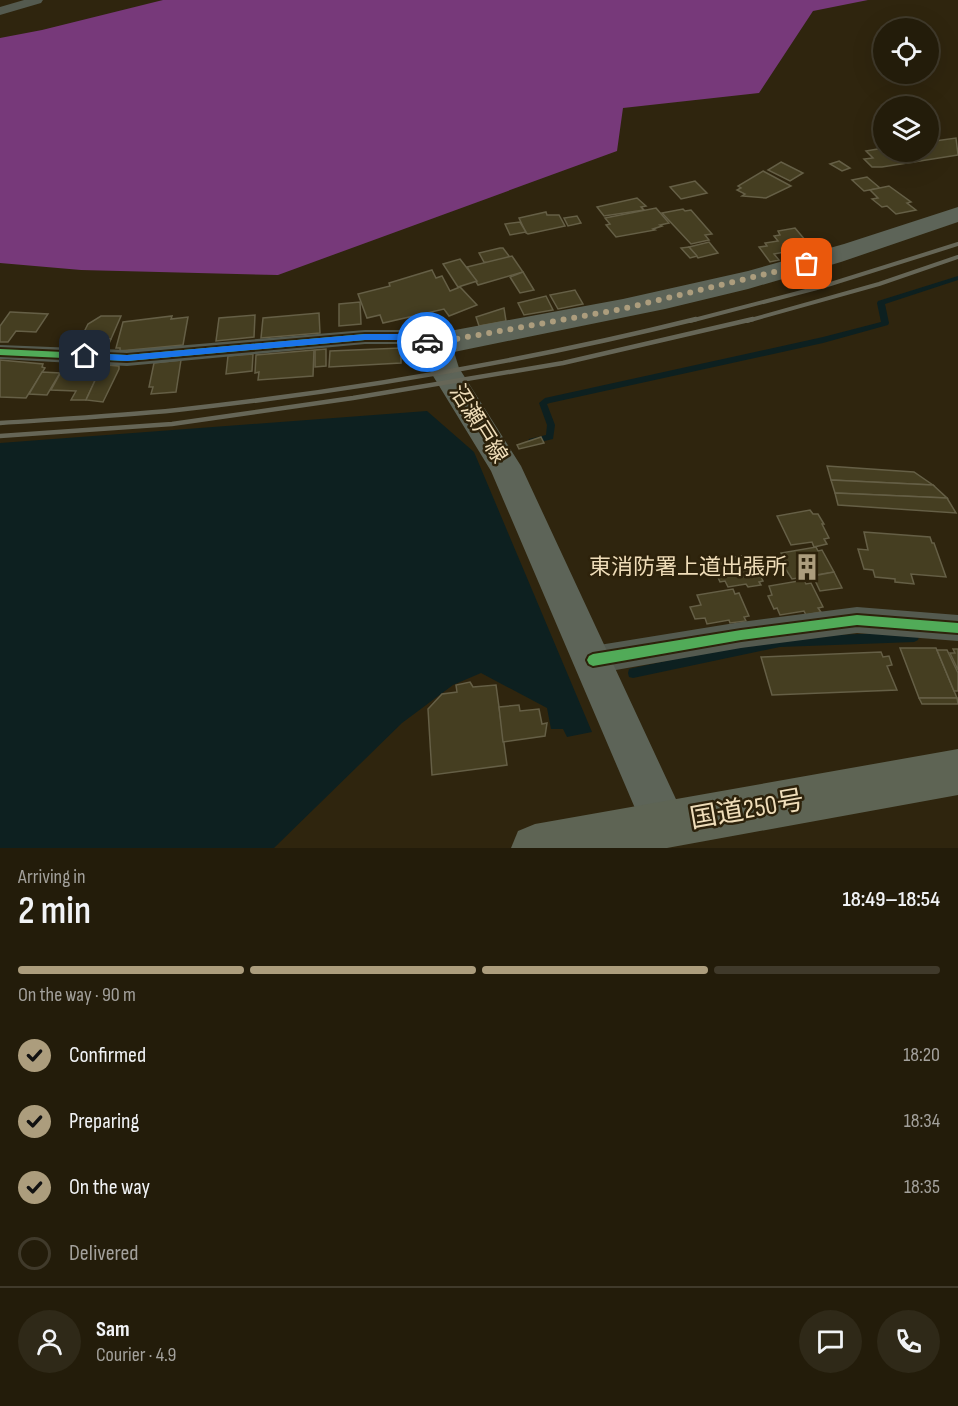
<!DOCTYPE html>
<meta charset="utf-8">
<style>
body{margin:0;font-family:"Sofia Sans Condensed","Noto Sans JP",sans-serif;background:#2f2918;color:#f1f3f6;height:100vh;display:flex;flex-direction:column;font-size:22px;white-space:nowrap}
*{box-sizing:border-box;margin:0}
p{font-size:20px;color:#a3a19c}
.icon{flex:none;width:33px;height:33px;fill:none;stroke:currentColor;stroke-width:2;stroke-linecap:round;stroke-linejoin:round}
.map{position:relative;height:848px;overflow:hidden}
.drawer{display:flex;flex-direction:column;background:#231c0a;flex:1}
.drawer>*{flex:none}
.tools{position:absolute;left:873px;top:18px;display:grid;gap:12px}
.tools a{display:grid;place-items:center;width:66px;height:66px;border-radius:50%;background:#231c0a;box-shadow:0 6px 24px #0002,0 0 0 2px #403a2b;font-size:30px}
.pin{position:absolute;display:grid;place-items:center;width:51px;height:51px;color:#fff;margin:-26px;border-radius:12px;box-shadow:0 3px 9px #0006}
.courier{position:absolute;display:grid;place-items:center;width:60px;height:60px;margin:-30px;border:4px solid #1a73e8;border-radius:50%;background:#fff;color:#222;box-shadow:0 2px 8px #0007}
.overview em{font-style:normal;font-weight:600}
.overview div{display:flex;flex-direction:column-reverse}
.overview{display:flex;align-items:center;justify-content:space-between;height:102px;padding:0 18px}
h1{font-size:39px;font-weight:600;line-height:45px}
.bar{display:grid;grid-template-columns:repeat(4,1fr);gap:9px 6px;align-content:center;height:72px;padding:0 18px}
.bar i{height:8px;border-radius:4px;background:#403a2b}
.bar .selected{background:#ac9d7d}
.bar p{grid-column:span 4}
.line{display:flex;align-items:center;gap:15px;padding:0 18px;border-top:2px solid #403a2b}
.line div{flex:1}
.round{display:grid;place-items:center;flex:none;width:63px;height:63px;border-radius:32px;background:#2f2918}
ol{padding:0 18px;list-style:none}
li{display:flex;align-items:center;gap:18px;height:66px}
li p{margin-inline-start:auto}
li .icon{padding:6px;border-radius:50%;background:#ac9d7d;color:#111;stroke-width:4}
li:last-child{color:#a3a19c}
li i{width:33px;height:33px;border:3px solid #403a2b;border-radius:50%}
.map>svg:first-child{display:block}
</style>
<div class="map">
<svg width="958" height="848" viewBox="0 0 958 848">
<rect width="100%" height="100%" fill="#2f250e"/>
<polygon fill="#77397a" points="163,0 868,0 813,11 759,93 623,108 617,151 278,275 81,270 0,263 0,38 42,30"/>
<polygon fill="#0d2020" points="427,411 474,452 592,732 567,737 563,729 551,729 547,708 481,673 453,685 402,723 274,848 0,848 0,443"/>
<g fill="none" stroke-linecap="round" stroke-linejoin="round">
<g fill="#0d2020" fill-rule="evenodd">
<polygon points="958,276 958,280 885,304 889,323 888,325 823,343 550,403 547,404 555,425 553,439 532,444 529,443 528,441 529,439 546,435 547,425 539,403 545,398 823,337 881,322 877,303 878,301"/>
<polygon points="914,632 918,634 919,637 918,640 914,642 780,647 633,678 629,677 628,673 629,669 633,668 780,637"/>
</g>
</g>
<g fill="#453e21" stroke="#655f46" stroke-width="1.5">
<polygon points="956,138 958,155 882,167 872,167 864,159 873,158 866,151 884,148 884,152 928,152 928,142"/>
<polygon points="839,161 850,168 842,171 830,164"/>
<polygon points="781,162 803,173 790,181 768,170"/>
<polygon points="763,171 791,186 766,198 742,196 745,194 737,190 741,188 738,186"/>
<polygon points="867,177 880,188 864,191 852,180"/>
<polygon points="695,181 707,193 681,199 670,187"/>
<polygon points="889,186 911,202 907,203 916,210 896,214 887,206 882,207 872,199 878,198 870,190"/>
<polygon points="637,198 646,206 641,207 644,210 604,216 597,207"/>
<polygon points="656,208 669,223 660,225 662,226 653,229 655,230 616,237 606,225 610,224 605,218"/>
<polygon points="683,209 685,211 691,210 712,234 705,235 709,240 691,244 662,213"/>
<polygon points="546,212 547,215 559,215 565,226 528,234 526,233 519,218"/>
<polygon points="577,216 581,223 568,226 564,218"/>
<polygon points="520,222 526,232 510,235 505,224"/>
<polygon points="795,228 811,247 774,254 779,260 770,262 759,247 767,246 765,243 778,241 774,236 780,235 778,231"/>
<polygon points="709,242 718,253 698,258 689,247"/>
<polygon points="689,247 697,256 690,258 681,248"/>
<polygon points="500,248 503,248 509,256 507,259 488,263 484,262 479,253"/>
<polygon points="512,256 523,272 478,285 467,267"/>
<polygon points="460,259 477,281 458,287 443,264"/>
<polygon points="432,270 436,278 442,276 450,291 460,287 477,305 449,316 444,309 383,323 380,315 367,318 358,294 390,286 389,283"/>
<polygon points="523,272 534,290 520,293 510,277"/>
<polygon points="575,290 583,304 558,309 550,295"/>
<polygon points="546,296 553,310 524,315 518,303"/>
<polygon points="360,302 361,324 339,326 339,304"/>
<polygon points="504,308 506,321 479,326 476,317"/>
<polygon points="10,312 11,312 48,314 36,332 16,331 8,342 0,342 0,326"/>
<polygon points="319,313 320,333 261,338 263,318"/>
<polygon points="255,315 254,337 216,341 219,318"/>
<polygon points="101,316 121,316 111,339 81,338 88,324"/>
<polygon points="172,316 171,319 188,317 183,345 120,351 120,348 116,348 123,322"/>
<polygon points="99,339 111,339 107,348 95,348"/>
<polygon points="401,348 401,363 329,367 330,351"/>
<polygon points="326,349 326,366 315,367 315,350"/>
<polygon points="314,350 313,376 258,380 259,372 255,373 256,355"/>
<polygon points="253,354 252,371 226,374 228,356"/>
<polygon points="0,360 43,364 42,367 45,368 26,398 0,397"/>
<polygon points="181,360 176,392 151,394 153,387 149,387 154,363"/>
<polygon points="66,363 106,365 102,374 98,374 86,400 71,400 76,391 51,390"/>
<polygon points="106,365 119,366 119,369 103,402 86,400 98,374 102,374"/>
<polygon points="42,372 60,373 47,395 29,394"/>
<polygon points="541,437 544,443 519,449 517,445"/>
<polygon points="827,466 914,472 933,485 831,480"/>
<polygon points="831,480 933,485 947,498 835,493"/>
<polygon points="835,493 947,498 956,513 838,505"/>
<polygon points="810,510 813,514 818,514 824,524 822,524 829,538 824,539 827,544 814,547 812,542 791,545 777,516"/>
<polygon points="864,532 930,537 932,543 934,543 946,577 911,574 914,584 895,582 895,579 875,577 873,570 864,569 858,549 868,550"/>
<polygon points="816,547 818,551 822,550 834,572 792,579 781,562 785,561 781,553"/>
<polygon points="746,555 749,560 753,559 763,581 759,582 761,585 748,587 746,584 728,587 725,581 720,582 711,561"/>
<polygon points="834,572 842,588 820,591 813,576"/>
<polygon points="804,580 806,584 811,583 823,607 818,608 821,612 806,615 804,611 780,615 777,608 774,609 768,596 772,595 769,586"/>
<polygon points="733,589 735,594 739,593 749,616 744,617 746,621 730,623 729,620 707,624 705,618 695,619 690,607 701,605 697,595"/>
<polygon points="900,648 936,648 957,698 919,698"/>
<polygon points="953,649 958,649 958,670 950,653 955,653"/>
<polygon points="937,650 947,650 958,673 958,691 954,691"/>
<polygon points="881,652 883,657 889,656 892,665 887,666 897,690 772,695 761,657"/>
<polygon points="470,682 473,687 496,685 507,765 432,775 428,709 442,694 457,692 456,685"/>
<polygon points="919,698 957,698 958,704 922,704"/>
<polygon points="519,705 520,711 539,709 542,724 547,723 545,736 503,742 499,707"/>
</g>
<g fill="none" stroke-linecap="round" stroke-linejoin="round">
<g fill="#545a4f" fill-rule="evenodd">
<polygon points="24,0 43,0 41,3 0,15 0,7"/>
<polygon points="365,330 402,330 448,341 451,346 448,351 441,353 402,344 365,344 127,366 0,359 0,345 127,350"/>
<polygon points="857,607 958,615 958,641 857,633 741,648 593,674 583,670 579,660 583,650 593,646 741,622"/>
</g>
<path fill="#5d6458" fill-rule="evenodd" d="M958 207V222L841 262 748 289 665 309 454 352 459 368 521 466 688 825 681 841 665 848 649 841 491 471 430 371C420 343 428 338 455 330L623 299 748 271 844 244Z"/>
<polygon fill="#5e6454" fill-rule="evenodd" points="958,749 958,795 667,848 511,848 518,831 535,824"/>
<g stroke="#666657" stroke-width="4">
<polyline points="690,321 821,287 958,244"/>
<polyline points="747,321 879,284 958,257"/>
</g>
<g stroke="#666657" stroke-width="4.5">
<path d="M0 423C59 419 118 416 177 410 350 391 527 361 696 319"/>
<polyline points="0,436 172,424 353,398 563,363 753,319"/>
</g>
<defs>
<g id="cycleway">
<polygon points="365,334 402,334 441,343 445,346 441,349 402,340 365,340 127,361 0,355 0,349 127,355"/>
<polygon points="857,615 958,623 958,633 857,625 741,640 593,666 589,664 587,660 589,656 593,654 741,630"/>
</g>
</defs>
<use href="#cycleway" stroke="#2d220b" stroke-width="4"/>
<use href="#cycleway" fill="#51ab58" fill-rule="evenodd"/>
</g>
<polygon fill="#1a73e8" points="365,334 402,334 432,342 427,346 402,340 365,340 127,361 85,359 80,356 85,353 127,355"/>
<g fill="none" stroke-linecap="round" stroke-linejoin="round">
<polyline stroke="#ac9d7d" stroke-width="6" stroke-dasharray="0 10.8" points="427,342 441,346 456,339 622,309 807,264"/>
</g>
<defs>
<symbol id="building-bare" viewBox="-9 -9 18 18"><path d="M-4-6H4V6H1V3H-1V6H-4ZM-2.5-4.3h1.7v1.8h-1.7ZM.8-4.3h1.7v1.8H.8ZM-2.5-1h1.7V.8h-1.7ZM.8-1h1.7V.8H.8Z" fill="#ac9d7d" stroke="#2d220b" stroke-width="2.5" paint-order="stroke"/></symbol>
</defs>
<g fill-rule="evenodd">
<use href="#building-bare" x="788" y="548" width="38" height="38"/>
</g>
<g text-anchor="middle" dominant-baseline="central" stroke-width="5" stroke-linejoin="round" paint-order="stroke">
<g font-size="22" fill="#efddb9" stroke="#2d220b">
<text transform="translate(478 424) rotate(58)">沼瀬戸線</text>
</g>
<g font-size="22" fill="#efddb9" stroke="#2d220b" text-anchor="end">
<text x="787" y="567">東消防署上道出張所</text>
</g>
<g font-size="27" fill="#efddb9" stroke="#2d220b">
<text transform="translate(747 810) rotate(-10)">国道250号</text>
</g>
</g>
</svg>
<div class="tools">
<a><svg class="icon" aria-label="locate" viewBox="0 0 24 24"><circle cx="12" cy="12" r="6"/><path d="M12 2v4M12 18v4M2 12h4M18 12h4"/></svg></a>
<a><svg class="icon" aria-label="layers" viewBox="0 0 24 24"><path d="M12 4l9 5-9 5-9-5zM3 14l9 5 9-5"/></svg></a>
</div>
<div class="pin" style="left:807px;top:264px;background:#ea580c"><svg class="icon" aria-label="bag" viewBox="0 0 24 24"><path d="M5 8h14l-1 12H6zM9 8a3 3 0 0 1 6 0"/></svg></div>
<div class="pin" style="left:85px;top:356px;background:#1f2937"><svg class="icon" aria-label="home" viewBox="0 0 24 24"><path d="M3 11l9-7 9 7M6 9v11h12V9"/></svg></div>
<div class="courier" style="left:427px;top:342px"><svg class="icon" aria-label="car" viewBox="0 0 24 24"><path d="M5 17H2v-5l4-1 3-4h7l3 4 3 1v5h-3M9 17h6M6 11h13"/><circle cx="7" cy="17" r="2"/><circle cx="17" cy="17" r="2"/></svg></div>
</div>
<section class="drawer">
<div class="overview"><div><h1>2 min</h1><p>Arriving in</p></div><em>18:49–18:54</em></div>
<div class="bar"><i class="selected"></i><i class="selected"></i><i class="selected"></i><i></i><p>On the way · 90 m</p></div>
<ol>
<li><svg class="icon" aria-label="check" viewBox="0 0 24 24"><path d="M5 12l5 5 9-10"/></svg>Confirmed<p>18:20</p></li>
<li><svg class="icon" aria-label="check" viewBox="0 0 24 24"><path d="M5 12l5 5 9-10"/></svg>Preparing<p>18:34</p></li>
<li><svg class="icon" aria-label="check" viewBox="0 0 24 24"><path d="M5 12l5 5 9-10"/></svg>On the way<p>18:35</p></li>
<li><i></i>Delivered</li>
</ol>
<div class="line" style="height:108px"><a class="round"><svg class="icon" aria-label="person" viewBox="0 0 24 24"><circle cx="12" cy="8" r="4"/><path d="M4 21q1-7 8-7t8 7"/></svg></a><div><b>Sam</b><p>Courier · 4.9</p></div><a class="round"><svg class="icon" aria-label="chat" viewBox="0 0 24 24"><path d="M4 5h16v11H9l-5 4z"/></svg></a><a class="round"><svg class="icon" aria-label="phone" viewBox="0 0 24 24"><path d="M5 4h4l2 5-3 2q2 4 5 5l2-3 5 2v4C11 20 4 13 5 4z"/></svg></a></div>
</section>
